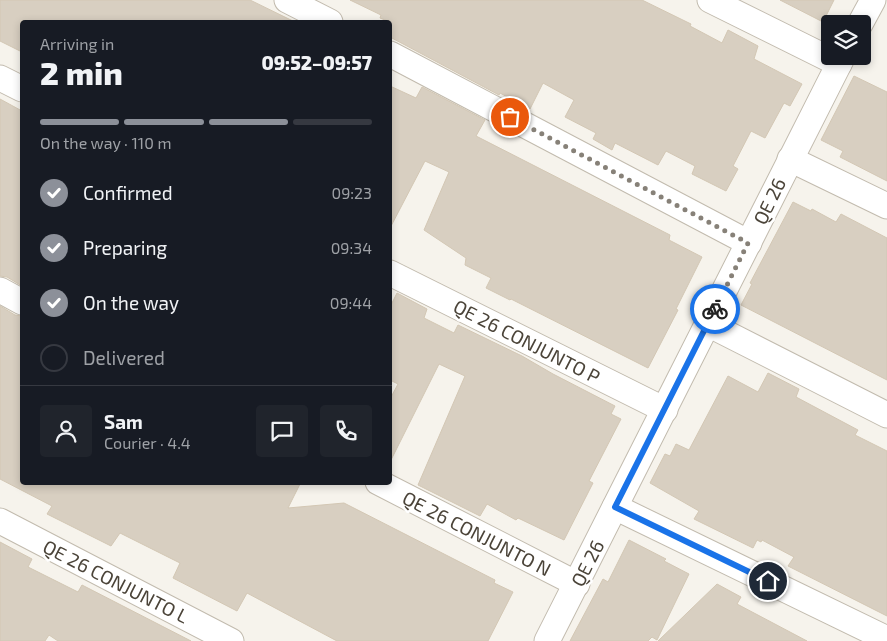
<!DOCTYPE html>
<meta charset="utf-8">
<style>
body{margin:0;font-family:"Exo 2",sans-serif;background:#20242c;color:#f1f3f6;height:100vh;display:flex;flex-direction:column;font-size:19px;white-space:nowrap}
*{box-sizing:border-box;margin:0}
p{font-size:16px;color:#9ea1a6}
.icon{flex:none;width:28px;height:28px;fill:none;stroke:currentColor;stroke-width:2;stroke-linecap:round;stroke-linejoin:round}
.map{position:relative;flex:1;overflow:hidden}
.details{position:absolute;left:20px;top:20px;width:372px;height:465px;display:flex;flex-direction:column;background:#171b24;border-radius:5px;box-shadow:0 2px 8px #0003}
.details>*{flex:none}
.buttons{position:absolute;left:821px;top:15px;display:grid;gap:10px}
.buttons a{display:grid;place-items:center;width:50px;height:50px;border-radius:5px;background:#171b24;box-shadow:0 2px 8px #0003;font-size:25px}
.pin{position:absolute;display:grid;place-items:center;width:42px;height:42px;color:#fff;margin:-21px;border:2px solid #fff;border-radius:50%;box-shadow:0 1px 5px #0007}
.courier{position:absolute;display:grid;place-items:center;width:50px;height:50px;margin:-25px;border:4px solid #1a73e8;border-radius:50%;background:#fff;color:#222;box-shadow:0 1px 6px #0007}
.headline em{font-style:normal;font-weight:800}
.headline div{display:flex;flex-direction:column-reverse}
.headline{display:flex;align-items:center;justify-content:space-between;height:85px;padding:0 20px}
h1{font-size:32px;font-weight:800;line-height:38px}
.bar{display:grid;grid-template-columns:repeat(4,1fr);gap:8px 5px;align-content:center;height:60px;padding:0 20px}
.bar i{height:6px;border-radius:4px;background:#363941}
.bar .selected{background:#8c9099}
.bar p{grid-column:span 4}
.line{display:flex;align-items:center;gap:12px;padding:0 20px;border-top:1px solid #363941}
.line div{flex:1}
.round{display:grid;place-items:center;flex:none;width:52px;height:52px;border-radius:5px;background:#20242c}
ol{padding:0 20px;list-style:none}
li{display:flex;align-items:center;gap:15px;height:55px}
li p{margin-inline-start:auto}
li .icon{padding:5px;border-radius:50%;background:#8c9099;color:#fff;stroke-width:4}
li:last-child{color:#9ea1a6}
li i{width:28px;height:28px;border:2px solid #363941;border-radius:50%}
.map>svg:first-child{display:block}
</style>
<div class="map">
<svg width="887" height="641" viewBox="0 0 887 641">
<rect width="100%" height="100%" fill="#f6f3ec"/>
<g fill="#d8cfc1" stroke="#d3c7b4">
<polygon points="0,0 250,0 295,22 22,22 22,52 0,41"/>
<polygon points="350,0 642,0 691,24 690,26 722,43 728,30 758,46 754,59 802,84 790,106 784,103 765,138 751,131 733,166 738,169 726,191 692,174 695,166 666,151 658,165 615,143 612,150 593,139 596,133 565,117 574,100 543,83 530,109 500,93 499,95 390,37 390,22 380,18 381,15"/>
<polygon points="780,0 834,0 823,22"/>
<polygon points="854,76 887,92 887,181 840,157 843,151 821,140"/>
<polygon points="390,86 416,98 422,87 485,120 476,136 670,235 669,240 702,257 676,309 678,310 648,368 511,299 510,300 486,288 491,278 465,265 466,258 424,230 449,172 425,161 390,228"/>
<polygon points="0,99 22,111 22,286 7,277 0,276"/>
<polygon points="793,202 811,211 812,209 836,222 841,214 887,238 887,380 741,305 752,284 750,283"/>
<polygon points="397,293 427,309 424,318 454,333 458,325 522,356 553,374 615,406 611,414 621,419 589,481 593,483 564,540 518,518 516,520 487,504 480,516 418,485 465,376 439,364 390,462 390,399 398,384 390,380 390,307"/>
<polygon points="0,306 15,315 22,316 22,482 301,482 288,508 344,503 495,580 494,583 513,592 488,641 337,641 247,593 237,611 173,578 180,563 120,533 111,546 47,514 52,506 0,479"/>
<polygon points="768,373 799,389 796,397 858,430 855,435 887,451 887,616 788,566 794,557 762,540 761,542 757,540 753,548 694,519 699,511 650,483 665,454 670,456 676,444 689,450 728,376 758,392"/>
<polygon points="629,540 666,559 664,561 689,574 657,640 652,637 648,641 570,641 603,579 608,582"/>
<polygon points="0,542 32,559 28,567 78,592 82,585 191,641 58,641 49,635 45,641 0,641"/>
<polygon points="717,584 741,597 737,604 807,641 658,641"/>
</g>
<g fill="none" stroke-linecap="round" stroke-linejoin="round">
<defs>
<g id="minor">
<polyline points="287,0 330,22"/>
<polyline points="710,0 839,64"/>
<polyline points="860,24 873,0"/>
<polyline points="390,54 749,243"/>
<polyline points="0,78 22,89"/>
<polyline points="790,159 887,206"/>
<polyline points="390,273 665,410"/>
<polyline points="0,290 22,302"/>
<polyline points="708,324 887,415"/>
<polyline points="378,482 577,584"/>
<polyline points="615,507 887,639"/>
<polyline points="0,521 231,641"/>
<polyline points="547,641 843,56"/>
</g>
</defs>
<use href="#minor" stroke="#c2bbae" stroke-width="27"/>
<use href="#minor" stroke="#fff" stroke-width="25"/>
</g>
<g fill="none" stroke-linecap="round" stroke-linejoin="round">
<polyline stroke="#878178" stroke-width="5" stroke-dasharray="0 9" points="510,117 748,243 715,309"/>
<polyline stroke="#1a73e8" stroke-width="6" points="715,309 615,507 768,581"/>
</g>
<g text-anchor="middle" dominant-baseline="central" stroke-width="5" stroke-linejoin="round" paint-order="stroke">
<g font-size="19" fill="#4b4439" stroke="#fff">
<text transform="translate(769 201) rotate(-64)">QE 26</text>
<text transform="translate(527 341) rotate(27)">QE 26 CONJUNTO P</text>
<text transform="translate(477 533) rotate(27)">QE 26 CONJUNTO N</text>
<text transform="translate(587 563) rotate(-63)">QE 26</text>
<text transform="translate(116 581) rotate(27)">QE 26 CONJUNTO L</text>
</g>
</g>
</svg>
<div class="buttons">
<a><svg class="icon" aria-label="layers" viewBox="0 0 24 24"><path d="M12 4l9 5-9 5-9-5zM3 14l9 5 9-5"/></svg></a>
</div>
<div class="pin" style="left:510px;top:117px;background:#ea580c"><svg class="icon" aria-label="bag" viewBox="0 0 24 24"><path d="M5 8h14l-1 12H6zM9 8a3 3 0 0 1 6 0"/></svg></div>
<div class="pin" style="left:768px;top:581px;background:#1f2937"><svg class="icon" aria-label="home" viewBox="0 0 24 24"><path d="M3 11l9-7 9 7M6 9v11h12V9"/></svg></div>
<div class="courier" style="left:715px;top:309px"><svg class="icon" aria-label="bike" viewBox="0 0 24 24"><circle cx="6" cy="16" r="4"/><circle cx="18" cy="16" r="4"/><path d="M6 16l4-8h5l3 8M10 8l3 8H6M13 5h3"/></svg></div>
<section class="details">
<div class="headline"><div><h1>2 min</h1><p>Arriving in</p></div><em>09:52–09:57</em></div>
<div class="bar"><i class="selected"></i><i class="selected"></i><i class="selected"></i><i></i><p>On the way · 110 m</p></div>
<ol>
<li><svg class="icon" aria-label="check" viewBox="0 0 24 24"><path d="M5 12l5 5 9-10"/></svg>Confirmed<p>09:23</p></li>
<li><svg class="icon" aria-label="check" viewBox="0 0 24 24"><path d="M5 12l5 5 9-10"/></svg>Preparing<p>09:34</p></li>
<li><svg class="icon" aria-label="check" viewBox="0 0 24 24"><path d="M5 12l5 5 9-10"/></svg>On the way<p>09:44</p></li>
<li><i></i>Delivered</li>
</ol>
<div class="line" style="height:90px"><a class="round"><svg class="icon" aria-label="person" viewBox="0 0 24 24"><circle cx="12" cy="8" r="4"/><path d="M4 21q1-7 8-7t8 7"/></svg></a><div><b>Sam</b><p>Courier · 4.4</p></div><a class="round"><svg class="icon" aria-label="chat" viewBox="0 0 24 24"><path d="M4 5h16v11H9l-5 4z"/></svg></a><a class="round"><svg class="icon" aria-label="phone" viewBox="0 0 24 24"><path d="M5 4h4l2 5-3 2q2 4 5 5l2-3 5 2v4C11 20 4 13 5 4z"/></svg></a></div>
</section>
</div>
